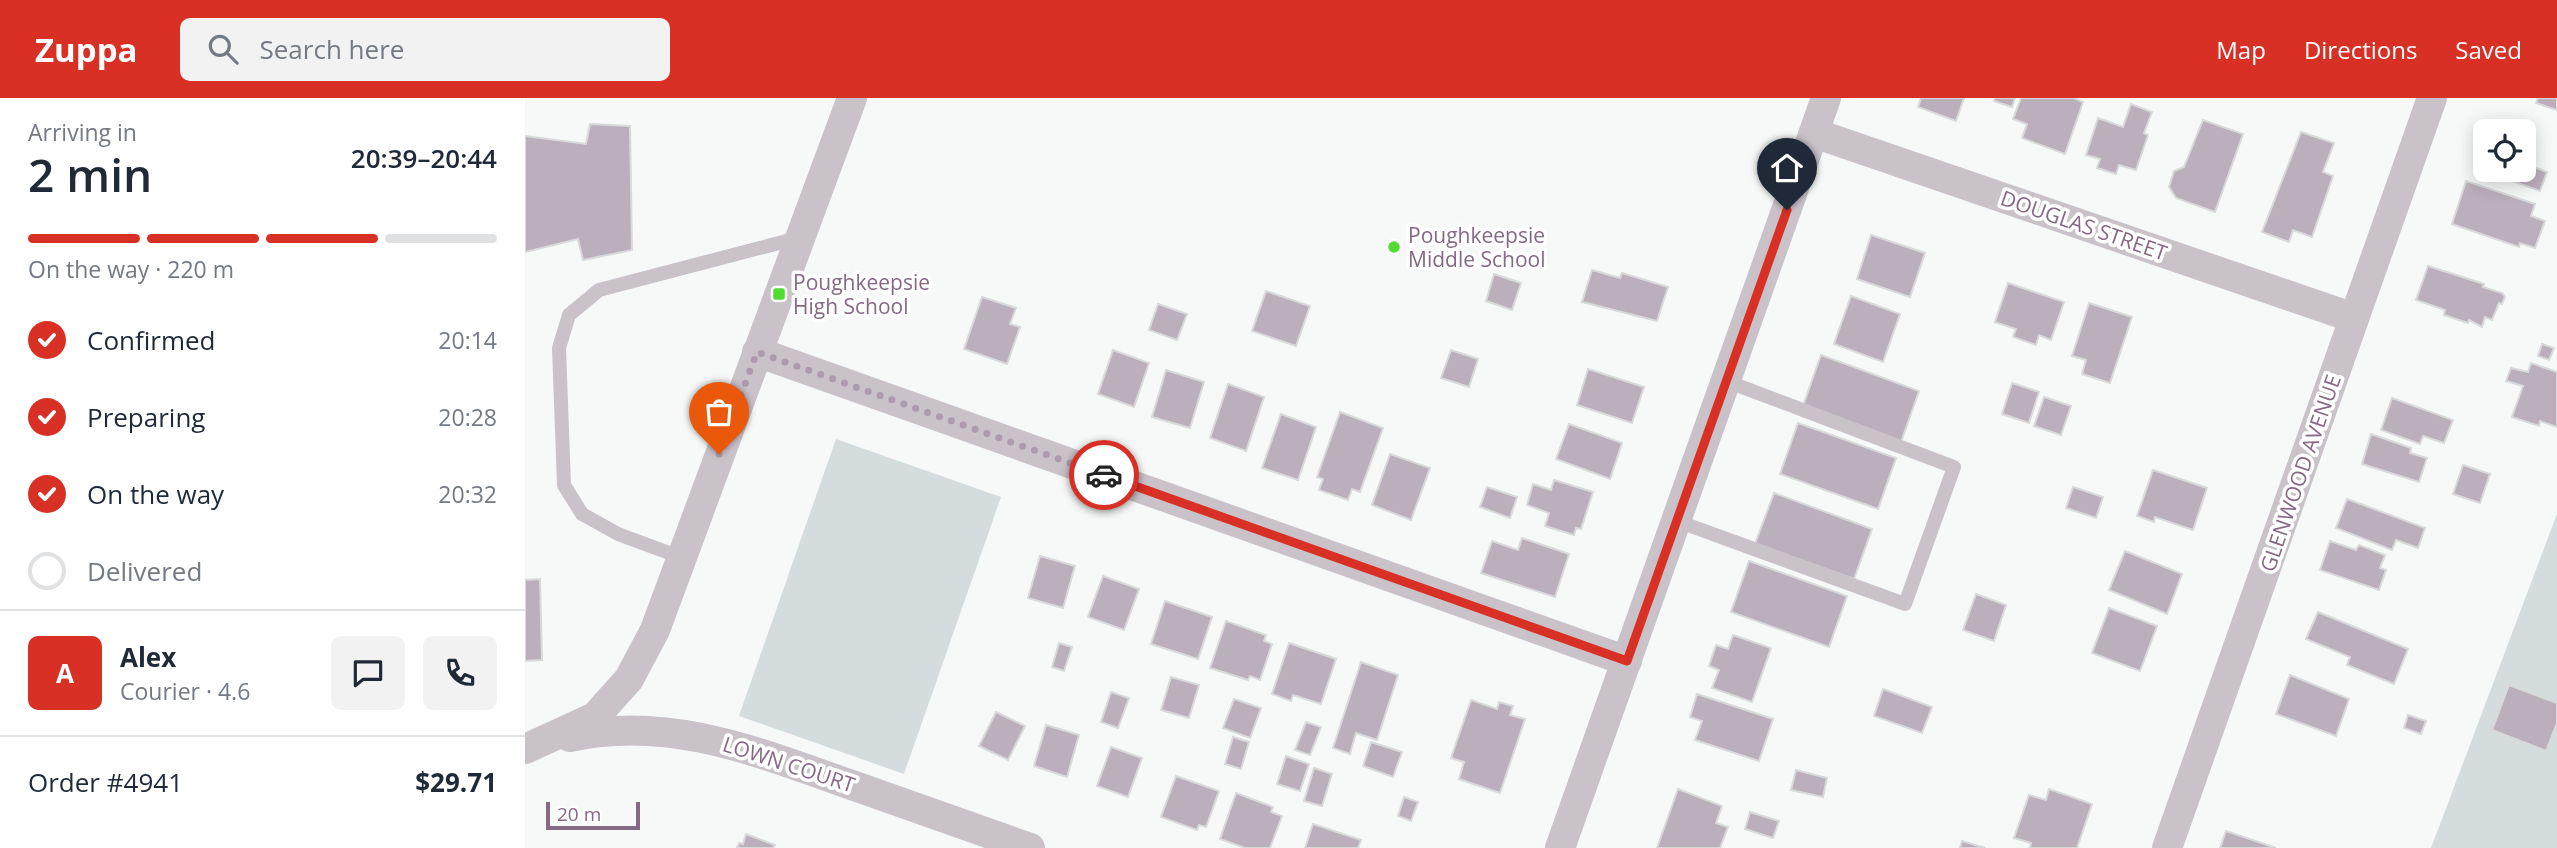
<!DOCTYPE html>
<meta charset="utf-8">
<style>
body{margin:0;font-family:"Open Sans",sans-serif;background:#f2f2f3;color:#1f2937;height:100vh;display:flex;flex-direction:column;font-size:26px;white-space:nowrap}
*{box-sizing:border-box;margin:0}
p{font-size:23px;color:#747a83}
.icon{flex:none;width:38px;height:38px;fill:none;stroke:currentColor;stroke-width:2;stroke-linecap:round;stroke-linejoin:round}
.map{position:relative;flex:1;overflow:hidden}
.side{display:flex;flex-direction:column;background:#fff;width:525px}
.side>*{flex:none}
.buttons{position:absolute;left:1948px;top:21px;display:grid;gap:14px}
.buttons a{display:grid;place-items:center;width:63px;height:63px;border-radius:10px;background:#fff;box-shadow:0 4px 18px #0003;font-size:35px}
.scale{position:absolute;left:21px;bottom:18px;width:94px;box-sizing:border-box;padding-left:7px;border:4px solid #866985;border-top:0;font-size:19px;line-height:24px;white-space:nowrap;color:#866985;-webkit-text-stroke:5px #fff;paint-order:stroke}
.pin{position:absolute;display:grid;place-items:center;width:60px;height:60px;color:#fff;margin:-72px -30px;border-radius:50% 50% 50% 0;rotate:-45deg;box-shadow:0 0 7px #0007}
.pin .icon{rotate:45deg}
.courier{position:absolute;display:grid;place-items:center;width:70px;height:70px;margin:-35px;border:5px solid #d93025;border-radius:50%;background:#fff;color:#222;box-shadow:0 2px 9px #0007}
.headline em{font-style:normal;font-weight:600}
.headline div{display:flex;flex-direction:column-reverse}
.headline{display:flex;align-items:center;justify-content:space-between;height:119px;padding:0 28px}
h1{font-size:46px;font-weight:600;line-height:52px}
.bar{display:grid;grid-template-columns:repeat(4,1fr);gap:10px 7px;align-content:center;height:84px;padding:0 28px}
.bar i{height:9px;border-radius:5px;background:#e0e1e3}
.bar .selected{background:#d93025}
.bar p{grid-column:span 4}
.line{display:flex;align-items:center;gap:18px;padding:0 28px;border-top:2px solid #e0e1e3}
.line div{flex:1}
.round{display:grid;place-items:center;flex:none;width:74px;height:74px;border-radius:10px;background:#f2f2f3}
ol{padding:0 28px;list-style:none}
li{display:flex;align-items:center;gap:21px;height:77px}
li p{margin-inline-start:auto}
li .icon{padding:7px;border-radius:50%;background:#d93025;color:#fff;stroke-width:4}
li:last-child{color:#747a83}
li i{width:38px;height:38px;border:4px solid #e0e1e3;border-radius:50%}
header{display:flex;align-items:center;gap:42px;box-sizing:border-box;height:98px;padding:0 35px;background:#d93025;color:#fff}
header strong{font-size:33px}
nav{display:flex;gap:38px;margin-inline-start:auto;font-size:24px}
.search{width:490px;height:63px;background:#f2f2f3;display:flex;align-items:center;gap:18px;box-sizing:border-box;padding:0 24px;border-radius:10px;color:#747a83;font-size:26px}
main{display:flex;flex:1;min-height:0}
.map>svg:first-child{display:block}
</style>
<header>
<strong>Zuppa</strong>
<div class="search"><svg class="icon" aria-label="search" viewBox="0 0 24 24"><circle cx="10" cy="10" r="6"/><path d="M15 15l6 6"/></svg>Search here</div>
<nav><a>Map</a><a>Directions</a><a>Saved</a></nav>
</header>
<main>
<section class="side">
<div class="headline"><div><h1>2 min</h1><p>Arriving in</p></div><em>20:39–20:44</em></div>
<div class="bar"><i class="selected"></i><i class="selected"></i><i class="selected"></i><i></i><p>On the way · 220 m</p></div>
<ol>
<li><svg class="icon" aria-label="check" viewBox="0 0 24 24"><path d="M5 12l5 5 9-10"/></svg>Confirmed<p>20:14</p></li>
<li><svg class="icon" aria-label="check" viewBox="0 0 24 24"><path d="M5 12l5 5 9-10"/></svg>Preparing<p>20:28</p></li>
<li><svg class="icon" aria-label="check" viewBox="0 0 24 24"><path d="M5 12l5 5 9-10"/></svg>On the way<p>20:32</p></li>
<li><i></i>Delivered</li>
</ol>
<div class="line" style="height:126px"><b class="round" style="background:#d93025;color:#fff">A</b><div><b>Alex</b><p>Courier · 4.6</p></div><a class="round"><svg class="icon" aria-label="chat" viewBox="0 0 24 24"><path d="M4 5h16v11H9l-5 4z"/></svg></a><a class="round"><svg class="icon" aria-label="phone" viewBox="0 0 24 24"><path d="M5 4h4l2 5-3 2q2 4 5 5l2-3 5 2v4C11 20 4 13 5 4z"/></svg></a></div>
<div class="line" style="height:91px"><div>Order #4941</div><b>$29.71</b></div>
</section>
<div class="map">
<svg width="2032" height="750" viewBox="0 0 2032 750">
<rect width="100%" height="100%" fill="#f6f9f8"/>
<g fill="#d5dcdd">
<polygon points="311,341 476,399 379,676 214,618"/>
<polygon points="2032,416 2032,750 1906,750"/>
</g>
<g fill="#bbafbc" stroke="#d8dada" stroke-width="2">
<polygon points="1396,0 1439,0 1431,23 1393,9"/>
<polygon points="1470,0 1490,0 1487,9 1469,3"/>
<polygon points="1496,0 1549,0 1558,4 1540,56 1497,40 1502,26 1488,21"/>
<polygon points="2013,0 2032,0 2032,12 2011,5"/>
<polygon points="1606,6 1627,14 1619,35 1623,37 1611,72 1594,67 1591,76 1572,70 1575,61 1561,57 1573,20 1598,29"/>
<polygon points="1678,22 1718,36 1690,114 1651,100 1644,89 1649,73 1659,69"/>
<polygon points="65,26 105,28 107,152 58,162 53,141 0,154 0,38 61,46"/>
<polygon points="1776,34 1809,45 1798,74 1808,78 1787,139 1768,132 1764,144 1737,134"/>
<polygon points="1960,38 1960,72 1998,72 1998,65 2022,74 2015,93 1949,69"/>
<polygon points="1941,83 2010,106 2006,118 2020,123 2010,150 1995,145 1994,149 1927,126"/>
<polygon points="1346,137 1400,155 1385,199 1332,181"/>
<polygon points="1903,168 1959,186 1958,189 1977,195 1980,199 1977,206 1974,205 1967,222 1960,219 1957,229 1944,222 1943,225 1919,217 1920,212 1891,202"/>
<polygon points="1067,172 1095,180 1097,175 1143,189 1132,223 1057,204"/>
<polygon points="969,176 996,185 987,212 961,203"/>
<polygon points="1483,185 1539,204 1526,242 1514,237 1511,247 1488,239 1491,231 1470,224"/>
<polygon points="741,193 785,208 771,248 727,233"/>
<polygon points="1326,198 1375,216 1358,264 1309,246"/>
<polygon points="457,199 491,210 485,226 495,229 482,266 439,251"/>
<polygon points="1564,205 1607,219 1585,285 1557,276 1561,262 1547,258"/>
<polygon points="633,206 662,216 652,242 624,232"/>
<polygon points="2017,246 2029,250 2024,262 2013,258"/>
<polygon points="588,252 624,265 609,309 573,296"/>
<polygon points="926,252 953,261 944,289 916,280"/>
<polygon points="1296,257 1394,293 1376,344 1278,308"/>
<polygon points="2006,265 2032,274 2032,329 2015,323 2014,328 1987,319 1998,288 1981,283 1986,270 2003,274"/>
<polygon points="1063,271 1119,289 1107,325 1052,307"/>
<polygon points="641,272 679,284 665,330 627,319"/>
<polygon points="1487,285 1514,294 1504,325 1477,316"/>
<polygon points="703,286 739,299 721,353 685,340"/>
<polygon points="1519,299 1546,308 1536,337 1509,328"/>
<polygon points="1867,300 1928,322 1919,345 1898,338 1895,346 1856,332"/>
<polygon points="815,314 858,330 835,394 827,391 823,402 794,392 798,381 792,379"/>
<polygon points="756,316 791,329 773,382 737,370"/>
<polygon points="1273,325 1371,360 1353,411 1255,376"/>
<polygon points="1044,326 1097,345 1085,381 1031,361"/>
<polygon points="1846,336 1886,350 1885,355 1902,360 1894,384 1837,366"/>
<polygon points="865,356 905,370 886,422 847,407"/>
<polygon points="1938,367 1965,376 1955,405 1928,396"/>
<polygon points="1628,372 1682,390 1668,432 1630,419 1629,424 1612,418"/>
<polygon points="1029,382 1068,394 1056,431 1051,430 1049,437 1020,428 1024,415 1002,407 1008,386 1026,392"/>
<polygon points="962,389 992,399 985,420 955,409"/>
<polygon points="1548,389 1578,399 1571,420 1541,410"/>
<polygon points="1249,395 1347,431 1329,481 1230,446"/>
<polygon points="1822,401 1900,430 1893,450 1871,442 1867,452 1811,430"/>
<polygon points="997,440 1044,456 1030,499 956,475 967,443 993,452"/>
<polygon points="1805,443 1831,452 1834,447 1860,457 1855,470 1861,472 1854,492 1795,472"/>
<polygon points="1600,453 1657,476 1642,516 1584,492"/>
<polygon points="515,458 550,468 538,510 503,500"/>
<polygon points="1224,463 1322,498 1304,549 1206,514"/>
<polygon points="578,478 614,491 599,532 563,519"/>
<polygon points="15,481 17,562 0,563 0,482"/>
<polygon points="1451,496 1481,507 1469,543 1438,532"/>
<polygon points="640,503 687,519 673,561 626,546"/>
<polygon points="1584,510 1632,528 1615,573 1567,555"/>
<polygon points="1793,514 1883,551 1869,586 1822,567 1825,559 1781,541"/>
<polygon points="701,523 741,537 739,543 747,546 735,582 725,578 723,582 685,570"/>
<polygon points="1208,537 1246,550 1227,604 1187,590 1194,572 1184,568 1191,547 1203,551"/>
<polygon points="534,545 547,549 539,573 527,569"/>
<polygon points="764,545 811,561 796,606 768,597 766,603 747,596"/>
<polygon points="836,564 873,577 852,642 831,635 825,656 808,650"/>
<polygon points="1765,577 1824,601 1811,638 1751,616"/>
<polygon points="646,579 674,587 664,620 636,612"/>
<polygon points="1984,587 2032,605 2032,625 2021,653 1967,632"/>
<polygon points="1358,591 1407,609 1397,635 1349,618"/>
<polygon points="586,594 604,600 593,630 576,624"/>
<polygon points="1172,596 1248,621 1234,663 1170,642 1177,623 1165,619"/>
<polygon points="709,601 736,610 725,640 698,630"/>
<polygon points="946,602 972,611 974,604 988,608 985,617 1000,621 975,695 934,681 939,664 926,660"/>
<polygon points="471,614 500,628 483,662 454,648"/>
<polygon points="1883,617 1901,623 1896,636 1879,630"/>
<polygon points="781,624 796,629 785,657 770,652"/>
<polygon points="521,627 554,637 542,679 509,668"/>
<polygon points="708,639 724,644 716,671 700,666"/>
<polygon points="846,644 877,654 868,679 838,668"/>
<polygon points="586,649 617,660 603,699 572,688"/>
<polygon points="761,658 784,666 775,693 752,686"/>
<polygon points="789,670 807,676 797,708 779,703"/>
<polygon points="1271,672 1302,680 1298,699 1266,692"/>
<polygon points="651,678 694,693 681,729 674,727 672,732 636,719"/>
<polygon points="1153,691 1197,708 1191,725 1203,729 1195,750 1132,750"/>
<polygon points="1524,691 1567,706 1552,750 1505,750 1506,745 1489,740 1504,697 1521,702"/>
<polygon points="711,695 748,709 746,714 757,718 745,750 720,750 695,741"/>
<polygon points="879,699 893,704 886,723 873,718"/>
<polygon points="1225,714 1254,723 1248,740 1220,731"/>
<polygon points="788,726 836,742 833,750 780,750"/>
<polygon points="1701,733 1751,750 1695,750"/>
<polygon points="221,736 250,747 248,750 212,750 214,745 218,746"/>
<polygon points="1437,743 1460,750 1435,750"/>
</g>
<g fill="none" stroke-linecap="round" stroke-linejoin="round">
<g stroke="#c9c2c9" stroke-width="14">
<polyline points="1152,423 1380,506 1429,369 1201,283"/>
<polyline points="155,459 93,436 57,416 39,387 34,250 44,217 74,192 273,140"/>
</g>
<g stroke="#c9c2c9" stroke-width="30">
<polyline points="1289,35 1829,220"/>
<polyline points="232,254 1102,563"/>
<path d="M45 639C143 617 233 654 324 686 384 707 444 729 505 750"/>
<polyline points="0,651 70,619 104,581 130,532 327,0"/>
<polyline points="1035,750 1301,0"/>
<polyline points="1642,750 1907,0"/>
</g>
</g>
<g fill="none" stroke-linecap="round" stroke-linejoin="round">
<polyline stroke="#ad9bad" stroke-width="7" stroke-dasharray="0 12.6" points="194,356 232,254 579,377"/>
<polyline stroke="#d93025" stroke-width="9" points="579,377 1102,563 1262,112"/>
</g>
<g fill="#50dc33" stroke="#fff" stroke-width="2.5">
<circle cx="869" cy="149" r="7"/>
<rect x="247" y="189" width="14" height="14" rx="3.5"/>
</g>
<g text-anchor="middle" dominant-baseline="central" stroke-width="7" stroke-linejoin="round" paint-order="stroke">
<g font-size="21" fill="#866985" stroke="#fff">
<text transform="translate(1559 127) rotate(19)">DOUGLAS STREET</text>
<text transform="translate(1775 375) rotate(-71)">GLENWOOD AVENUE</text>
<text transform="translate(264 666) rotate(18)">LOWN COURT</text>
</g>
<g font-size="21" fill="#866985" stroke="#fff" text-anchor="start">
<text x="883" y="137">Poughkeepsie<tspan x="883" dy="24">Middle School</tspan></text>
<text x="268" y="184">Poughkeepsie<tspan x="268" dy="24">High School</tspan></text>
</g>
</g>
</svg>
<div class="buttons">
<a><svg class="icon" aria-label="locate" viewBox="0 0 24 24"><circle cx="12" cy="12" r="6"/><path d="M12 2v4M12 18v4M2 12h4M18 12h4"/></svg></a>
</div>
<div class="scale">20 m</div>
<div class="pin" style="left:194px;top:356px;background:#ea580c"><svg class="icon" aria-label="bag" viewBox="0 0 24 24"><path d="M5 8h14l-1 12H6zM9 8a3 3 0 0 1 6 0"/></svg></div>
<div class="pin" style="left:1262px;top:112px;background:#1f2937"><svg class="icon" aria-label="home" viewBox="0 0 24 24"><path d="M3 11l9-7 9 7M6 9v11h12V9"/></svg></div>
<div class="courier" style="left:579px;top:377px"><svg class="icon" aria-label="car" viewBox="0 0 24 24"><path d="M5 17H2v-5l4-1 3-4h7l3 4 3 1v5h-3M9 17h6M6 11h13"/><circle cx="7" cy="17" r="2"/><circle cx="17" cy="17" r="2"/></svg></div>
</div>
</main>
